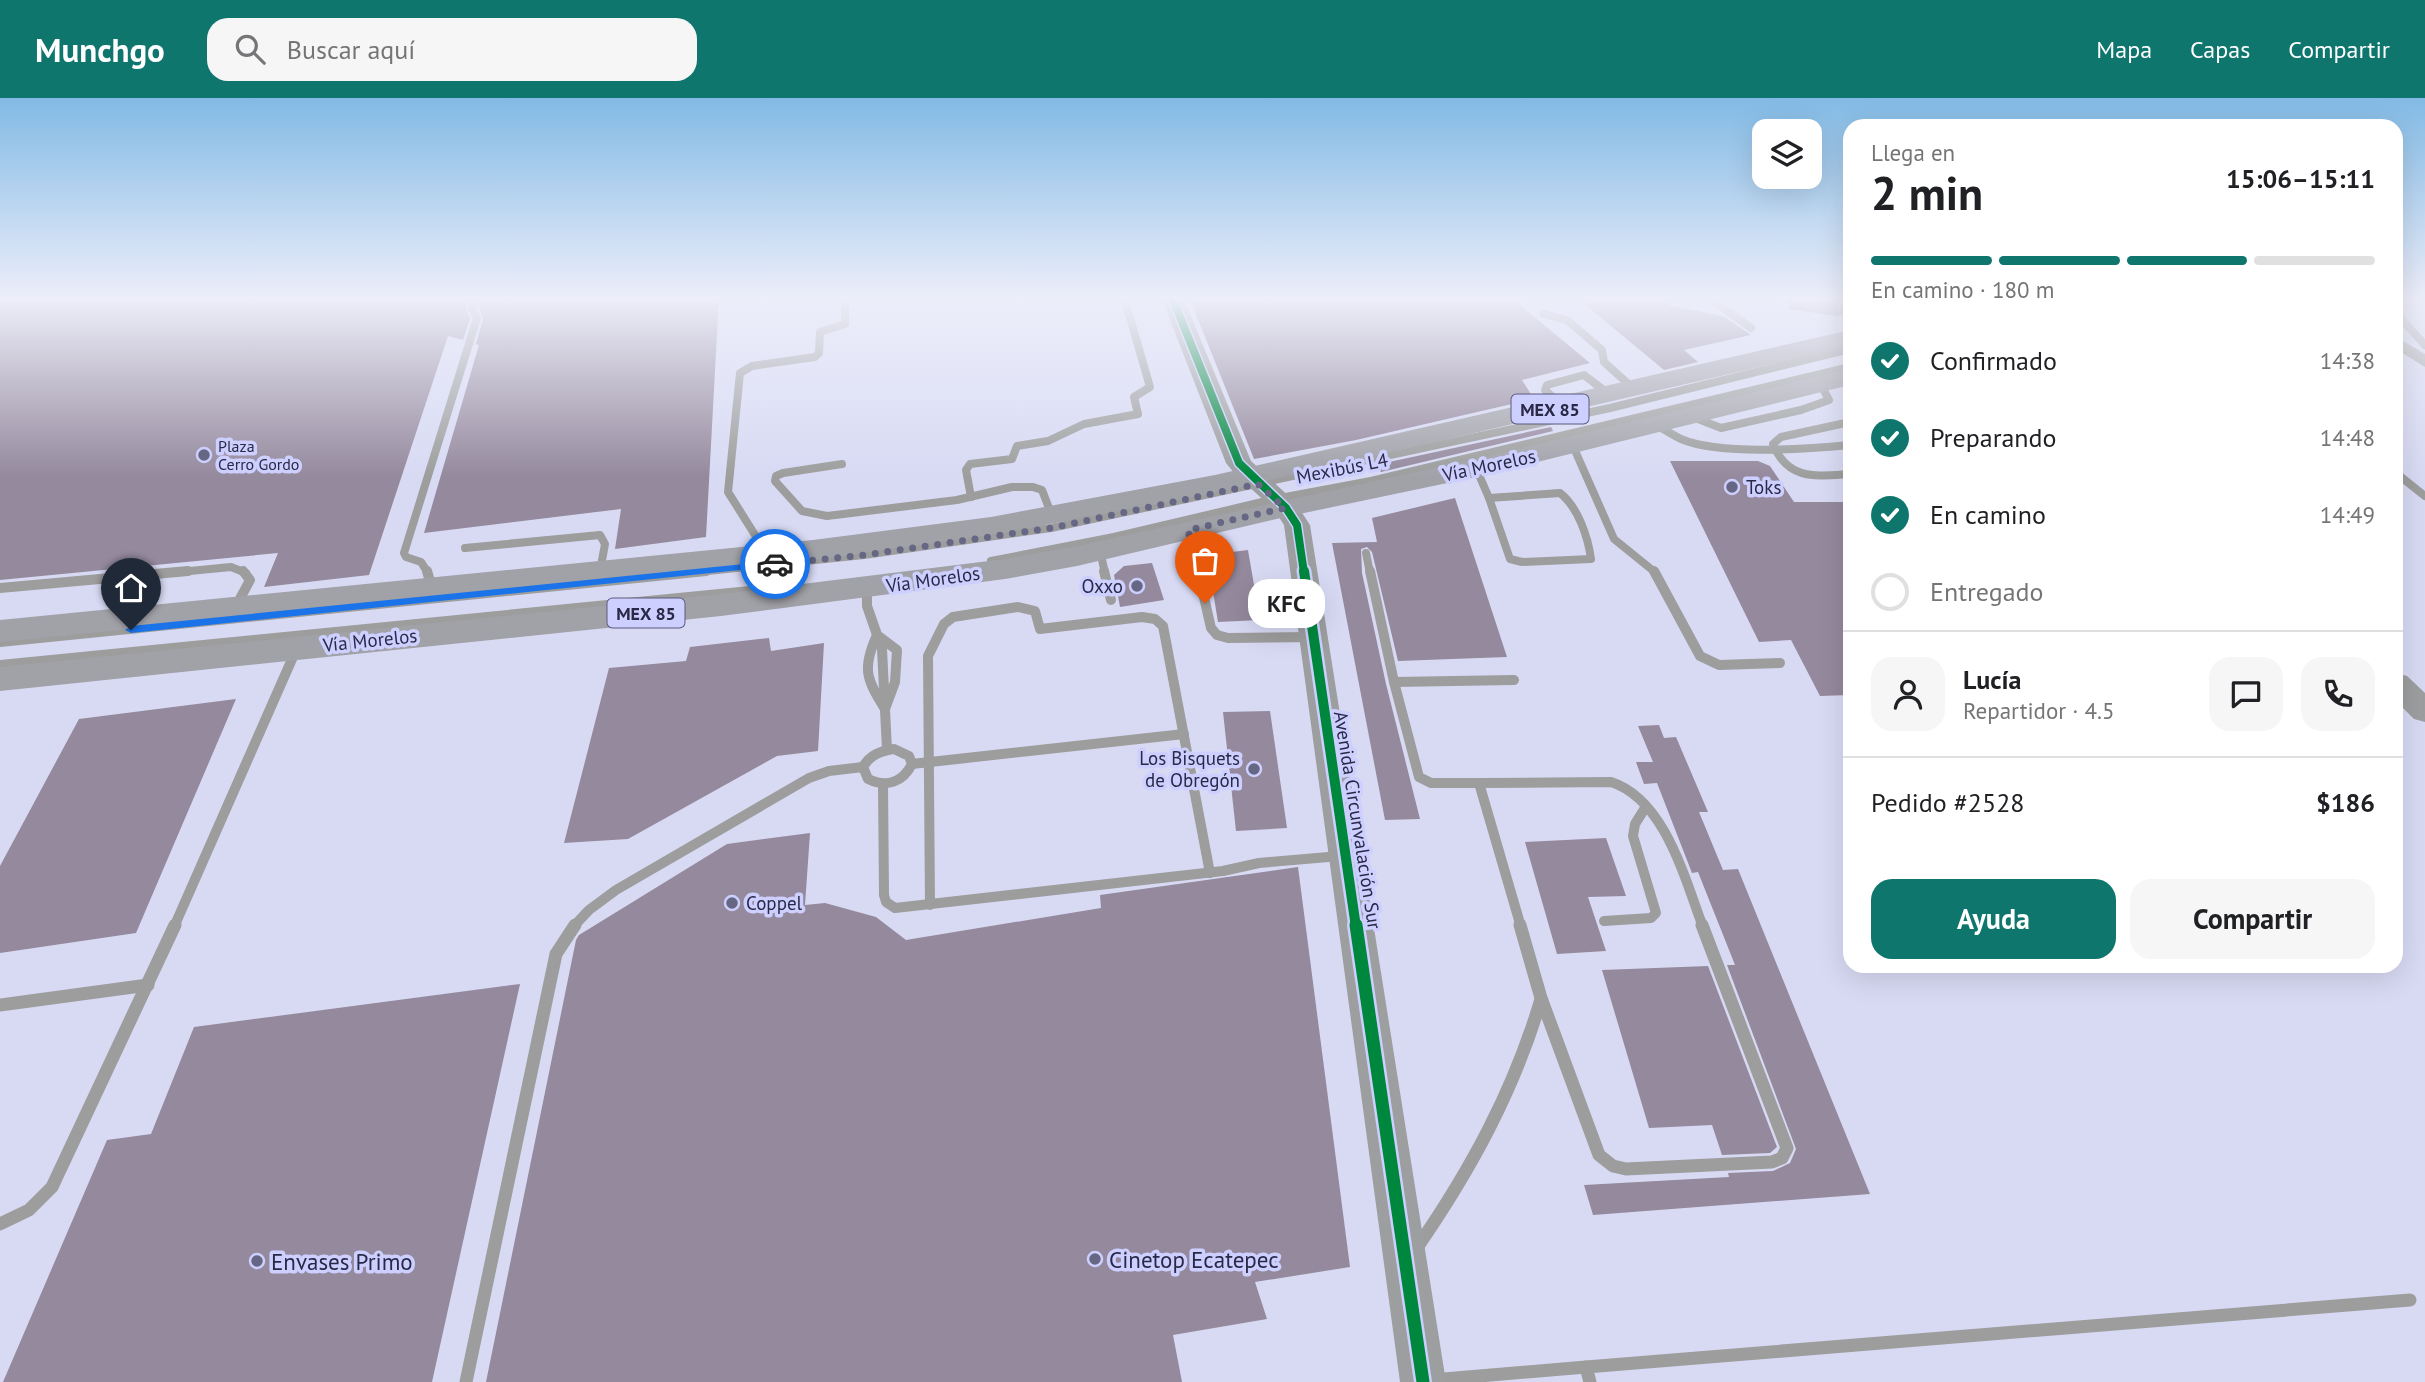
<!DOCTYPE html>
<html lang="es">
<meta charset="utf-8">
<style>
body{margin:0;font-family:"PT Sans",sans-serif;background:#f6f6f6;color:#202124;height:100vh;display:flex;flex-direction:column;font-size:26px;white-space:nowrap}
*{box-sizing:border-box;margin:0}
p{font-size:23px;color:#757577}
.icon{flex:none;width:38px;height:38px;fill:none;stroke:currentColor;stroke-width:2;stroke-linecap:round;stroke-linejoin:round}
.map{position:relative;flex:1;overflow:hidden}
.details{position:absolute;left:1843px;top:21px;width:560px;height:854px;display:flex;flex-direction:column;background:#fff;border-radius:21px;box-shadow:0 7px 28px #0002}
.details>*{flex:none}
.controls{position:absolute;left:1752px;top:21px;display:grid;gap:14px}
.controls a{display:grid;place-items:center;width:70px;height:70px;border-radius:14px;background:#fff;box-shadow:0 7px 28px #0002;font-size:35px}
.pin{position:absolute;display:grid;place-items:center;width:60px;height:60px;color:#fff;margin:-72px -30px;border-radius:50% 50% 50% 0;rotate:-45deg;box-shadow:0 0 7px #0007}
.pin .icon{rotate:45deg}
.courier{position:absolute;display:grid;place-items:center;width:70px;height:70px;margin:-35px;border:5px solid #1a73e8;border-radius:50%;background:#fff;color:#222;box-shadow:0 2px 9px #0007}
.bubble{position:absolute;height:49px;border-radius:21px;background:#fff;box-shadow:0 7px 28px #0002;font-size:23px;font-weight:700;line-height:49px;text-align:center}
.headline em{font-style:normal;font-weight:700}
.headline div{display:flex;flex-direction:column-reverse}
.headline{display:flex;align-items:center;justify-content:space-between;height:119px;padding:0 28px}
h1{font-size:46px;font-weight:700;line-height:52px}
.bar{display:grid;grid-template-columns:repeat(4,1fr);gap:10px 7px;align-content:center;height:84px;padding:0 28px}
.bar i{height:9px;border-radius:5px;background:#e0e0e0}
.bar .active{background:#0f766e}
.bar p{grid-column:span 4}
.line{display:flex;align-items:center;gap:18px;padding:0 28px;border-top:2px solid #e0e0e0}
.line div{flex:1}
.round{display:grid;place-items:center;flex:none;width:74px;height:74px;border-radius:21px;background:#f6f6f6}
ol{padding:0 28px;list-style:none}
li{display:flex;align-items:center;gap:21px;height:77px}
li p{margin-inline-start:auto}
li .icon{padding:7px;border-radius:50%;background:#0f766e;color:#fff;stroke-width:4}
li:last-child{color:#757577}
li i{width:38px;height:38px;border:4px solid #e0e0e0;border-radius:50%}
.action{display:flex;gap:14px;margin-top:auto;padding:14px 28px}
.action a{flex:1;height:80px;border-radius:21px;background:#0f766e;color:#fff;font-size:28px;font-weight:700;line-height:80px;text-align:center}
.action a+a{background:#f6f6f6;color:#202124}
header{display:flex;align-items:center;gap:42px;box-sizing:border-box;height:98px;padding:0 35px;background:#0f766e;color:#fff}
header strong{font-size:33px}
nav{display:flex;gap:38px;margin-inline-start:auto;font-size:24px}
.search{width:490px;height:63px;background:#f6f6f6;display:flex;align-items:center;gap:18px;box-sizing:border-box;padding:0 24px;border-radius:21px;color:#757577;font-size:26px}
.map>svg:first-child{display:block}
</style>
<header>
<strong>Munchgo</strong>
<div class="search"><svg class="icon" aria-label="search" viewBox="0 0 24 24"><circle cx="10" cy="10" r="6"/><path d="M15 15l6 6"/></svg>Buscar aquí</div>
<nav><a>Mapa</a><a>Capas</a><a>Compartir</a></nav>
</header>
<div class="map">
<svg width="2425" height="1284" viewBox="0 0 2425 1284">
<rect width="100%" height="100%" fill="#d8daf4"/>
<g fill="#94899d">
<polygon points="0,199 468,199 466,210 470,221 463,242 448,238 369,477 264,489 278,455 0,482"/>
<polygon points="481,199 719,199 706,439 615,451 621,411 424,435 479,247 476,246 483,221 479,210"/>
<polygon points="1189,199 1463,199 1468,205 1490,199 1510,199 1590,265 1522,282 1534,301 1356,342 1254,361"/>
<polygon points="1576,199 1659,199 1671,208 1723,218 1751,237 1684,252 1698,264 1664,272"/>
<polygon points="1790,199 1850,199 1850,215 1837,218 1789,211"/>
<polygon points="1551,329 1553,333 1381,374 1375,367"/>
<polygon points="1670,363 1758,363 1770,368 1794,404 1850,404 1850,597 1820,598 1791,542 1759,544"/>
<polygon points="1455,400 1507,559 1398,563 1372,454 1367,449 1361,451 1362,475 1386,586 1420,721 1385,722 1332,445 1377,444 1372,420"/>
<polygon points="1248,452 1260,522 1218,524 1207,457"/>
<polygon points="1152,465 1164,502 1120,509 1114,477 1124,468"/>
<polygon points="769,540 771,553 824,545 818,653 777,658 628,741 564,745 609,570 686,563 690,549"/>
<polygon points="236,601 136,835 0,855 0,768 79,621"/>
<polygon points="1270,613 1287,730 1236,733 1223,614"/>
<polygon points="1659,627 1664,640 1676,639 1708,714 1699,714 1723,772 1738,771 1870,1096 1593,1117 1584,1087 1729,1079 1728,1075 1773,1073 1790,1065 1796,1051 1727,867 1735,867 1698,774 1692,775 1657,685 1644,686 1636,664 1653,664 1638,628"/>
<polygon points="810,735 805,807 825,805 876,819 906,842 1101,810 1100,797 1298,769 1350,1169 1255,1184 1267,1221 1173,1237 1182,1284 486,1284 576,842 579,837 727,746"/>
<polygon points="1606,740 1626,798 1588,799 1606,853 1557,856 1525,744"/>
<polygon points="1708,868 1777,1049 1770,1055 1722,1057 1712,1027 1649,1030 1602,872"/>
<polygon points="520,886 432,1284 3,1284 107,1042 151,1036 194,929"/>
</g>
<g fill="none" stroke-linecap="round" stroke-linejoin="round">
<g stroke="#9c9d9c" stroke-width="8">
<polyline points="1708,199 1751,230"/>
<polyline points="2396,215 2425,247"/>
<polyline points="1544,216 1567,222 1602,252 1604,264 1634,291"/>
<polyline points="1563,308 1545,292 1547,287 1584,277 1610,297"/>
<polyline points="1693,319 1721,330 1801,312 1829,302 1821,287"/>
<path d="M1850 324 1781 339 1773 346C1788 383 1816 378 1850 376"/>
<path d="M1657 328C1665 332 1673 337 1681 341 1721 358 1807 351 1850 347"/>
<polyline points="1573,348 1614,441 1656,475"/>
<polyline points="842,366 783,375 776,378 775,383 802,413 827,418 957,402 1012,389 1033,389 1042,392 1052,418"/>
<polyline points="1476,370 1489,400"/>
<polyline points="2396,375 2425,398"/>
<path d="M1560 395C1578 409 1588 439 1591 461L1522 464 1510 461 1489 400Z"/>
<polyline points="971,399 966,372 970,366 1012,361 1017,348 1048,343 1084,326 1138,316 1134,299 1150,289 1124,199"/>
<polyline points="1188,432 1198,475"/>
<polyline points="465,450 600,437 605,446 600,473"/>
<polyline points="1100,453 1105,475"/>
<polyline points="1366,455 1370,475"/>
<polyline points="767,456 728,394 740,275 752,268 815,259 819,255 820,234 845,226 845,199"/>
<polyline points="991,463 1114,439 1275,401 1371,383 1850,269"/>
<polyline points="169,475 231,469 246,475"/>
<polyline points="428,475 421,464 406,459 404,455 477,220 472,211 475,199"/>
<polyline points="688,475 864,457 1051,430 1610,310 1850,251"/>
</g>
<g stroke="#9c9d9c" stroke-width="10">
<polyline points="427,473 432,490"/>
<polyline points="1104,473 1111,502"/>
<polyline points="1198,473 1211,530 1217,537 1228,540 1311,539"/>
<polyline points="1370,473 1394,584 1419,679 1431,685 1479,685"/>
<polyline points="1654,473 1700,558 1719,567 1780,565"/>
<polyline points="0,490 188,473"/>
<polyline points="867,490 867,508 882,551 887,652"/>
<polyline points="235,510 250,482 243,473"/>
<path d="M877 537 897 552 895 584 885 611C866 581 862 570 877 537Z"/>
<polyline points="0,544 706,473"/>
<polyline points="0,567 750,493"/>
<polyline points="1394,584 1514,582"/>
<path d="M894 651 909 658 912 666C903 684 887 690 868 681L863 669C870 657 880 653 894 651Z"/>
<polyline points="912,666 1184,636"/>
<polyline points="1479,685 1521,829"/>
<path d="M1479 685 1611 684C1665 701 1685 782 1703 829"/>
<polyline points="883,686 884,797 886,804 895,810 1223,773 1259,765 1340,758"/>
<polyline points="930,807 928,558 944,526 953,519 1018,509 1035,513 1040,531 1142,519 1155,521 1163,528 1210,775"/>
<polyline points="1604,823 1651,820 1656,815 1633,738 1635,726 1645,710"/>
<polyline points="174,829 296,552"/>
<polyline points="573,829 589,812 616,792 809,680 829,673 863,669"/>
</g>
<g stroke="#9c9d9c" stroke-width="13">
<polyline points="1520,827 1541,900 1599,1057 1613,1068 1626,1071 1772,1064 1782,1060 1787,1050 1702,827"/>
<polyline points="0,907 148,887"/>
<polyline points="0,1126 29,1112 52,1089 175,827"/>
<path d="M1416 1151C1470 1073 1514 993 1541 901"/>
<polyline points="1432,1282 1586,1269"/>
<polyline points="466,1284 556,856 575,827"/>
<polyline points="1590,1284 1586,1269 2410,1202"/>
</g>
<polygon fill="#9c9d9c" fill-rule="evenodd" points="2396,239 2425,256 2425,269 2396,251"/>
<g fill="#9d9ea0" fill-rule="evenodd">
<path d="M1161 199H1183L1251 363 1295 404 1310 427 1446 1284H1400L1284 427C1270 402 1243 388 1226 365Z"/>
<polygon points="2396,575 2407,578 2425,595 2425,624 2414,621 2396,603"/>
</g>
<g fill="#a1a1a8" fill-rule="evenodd">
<polygon points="1850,232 1850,248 1215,395 991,437 813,462 0,544 0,522 813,442 991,419 1215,377"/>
<polygon points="1850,271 1850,287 1476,379 1285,419 1077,468 1005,481 721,518 0,593 0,569 721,496 1005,461 1077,448 1476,361"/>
</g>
<defs>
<polyline id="cycleway-far2" points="1172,199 1239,365 1286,410 1297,427 1304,475"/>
<polyline id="cycleway-far1" points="1304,473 1356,829"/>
<polyline id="cycleway" points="1356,827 1423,1284"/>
</defs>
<use href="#cycleway-far2" stroke="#cdd0ff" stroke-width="11"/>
<use href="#cycleway-far1" stroke="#cdd0ff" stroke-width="15"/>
<use href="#cycleway" stroke="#cdd0ff" stroke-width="18"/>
<use href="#cycleway-far2" stroke="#00873e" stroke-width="8"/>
<use href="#cycleway-far1" stroke="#00873e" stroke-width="10"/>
<use href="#cycleway" stroke="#00873e" stroke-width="13"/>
</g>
<linearGradient id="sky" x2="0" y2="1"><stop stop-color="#82bae5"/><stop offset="0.53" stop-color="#edeefa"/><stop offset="1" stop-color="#edeefa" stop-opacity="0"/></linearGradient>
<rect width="2425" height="379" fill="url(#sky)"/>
<polygon fill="#1a73e8" points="775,463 780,466 778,468 131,535 125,532 131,528"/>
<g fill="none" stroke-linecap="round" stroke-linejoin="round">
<polyline stroke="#666784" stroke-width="7" stroke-dasharray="0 12.6" points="775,466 864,457 1051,430 1258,386 1285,410 1188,432 1205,505"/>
</g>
<g fill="#666784" stroke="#cdd0ff" stroke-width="2.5">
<circle cx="204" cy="357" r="7"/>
<circle cx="1732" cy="389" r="7"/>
<circle cx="1137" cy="488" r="7"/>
<circle cx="1254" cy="671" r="7"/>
<circle cx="732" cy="805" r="7"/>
<circle cx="1095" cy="1161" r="7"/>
<circle cx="257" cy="1163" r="7"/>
</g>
<g text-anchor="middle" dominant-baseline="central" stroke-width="7" stroke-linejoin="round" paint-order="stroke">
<g font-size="16" fill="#292947" stroke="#cdd0ff" text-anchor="start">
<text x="218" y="348">Plaza<tspan x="218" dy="18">Cerro Gordo</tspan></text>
</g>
<g fill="#cdd0ff" stroke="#5a5b7e" stroke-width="2">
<rect x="1511.5" y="296.5" width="77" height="29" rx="5"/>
<rect x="607.5" y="500.5" width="77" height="29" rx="5"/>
</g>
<g font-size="18" font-weight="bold" fill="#292947">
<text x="1550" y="311">MEX 85</text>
<text x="646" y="515">MEX 85</text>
</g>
<g font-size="19" fill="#292947" stroke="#cdd0ff">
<text transform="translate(1489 367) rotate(-12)">Vía Morelos</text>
<text transform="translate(1342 370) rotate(-11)">Mexibús L4</text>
<text transform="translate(933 481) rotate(-8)">Vía Morelos</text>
<text transform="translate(370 542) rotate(-6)">Vía Morelos</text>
<text transform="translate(1358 722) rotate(81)">Avenida Circunvalación Sur</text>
</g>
<g font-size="19" fill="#292947" stroke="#cdd0ff" text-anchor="start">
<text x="1746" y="389">Toks</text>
<text x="1123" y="488" text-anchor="end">Oxxo</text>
<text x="1240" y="660" text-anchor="end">Los Bisquets<tspan x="1240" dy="22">de Obregón</tspan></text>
<text x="746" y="805">Coppel</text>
</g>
<g font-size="23" fill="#292947" stroke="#cdd0ff" text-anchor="start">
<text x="1109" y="1161">Cinetop Ecatepec</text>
<text x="271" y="1163">Envases Primo</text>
</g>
</g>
</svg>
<div class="controls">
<a><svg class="icon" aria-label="layers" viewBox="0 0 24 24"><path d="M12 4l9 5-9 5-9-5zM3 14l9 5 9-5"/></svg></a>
</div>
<div class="pin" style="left:1205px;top:505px;background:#ea580c"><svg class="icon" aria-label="bag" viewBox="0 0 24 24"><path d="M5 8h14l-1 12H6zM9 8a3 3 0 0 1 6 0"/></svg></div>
<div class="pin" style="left:131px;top:532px;background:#1f2937"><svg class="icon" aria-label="home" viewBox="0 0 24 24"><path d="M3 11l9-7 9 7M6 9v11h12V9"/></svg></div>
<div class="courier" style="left:775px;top:466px"><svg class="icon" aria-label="car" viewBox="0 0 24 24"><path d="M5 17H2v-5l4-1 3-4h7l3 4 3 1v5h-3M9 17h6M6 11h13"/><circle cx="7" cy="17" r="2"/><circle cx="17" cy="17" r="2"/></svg></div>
<div class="bubble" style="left:1248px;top:481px;width:77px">KFC</div>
<section class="details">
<div class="headline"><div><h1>2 min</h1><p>Llega en</p></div><em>15:06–15:11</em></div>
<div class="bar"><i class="active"></i><i class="active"></i><i class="active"></i><i></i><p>En camino · 180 m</p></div>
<ol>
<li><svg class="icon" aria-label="check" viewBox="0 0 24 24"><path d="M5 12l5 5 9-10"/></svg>Confirmado<p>14:38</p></li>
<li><svg class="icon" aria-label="check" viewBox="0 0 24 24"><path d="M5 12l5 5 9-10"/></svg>Preparando<p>14:48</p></li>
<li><svg class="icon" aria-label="check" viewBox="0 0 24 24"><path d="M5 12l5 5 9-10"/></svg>En camino<p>14:49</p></li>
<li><i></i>Entregado</li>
</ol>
<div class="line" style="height:126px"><a class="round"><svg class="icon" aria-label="person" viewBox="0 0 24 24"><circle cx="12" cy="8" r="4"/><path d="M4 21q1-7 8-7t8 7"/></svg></a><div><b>Lucía</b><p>Repartidor · 4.5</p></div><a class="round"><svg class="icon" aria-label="chat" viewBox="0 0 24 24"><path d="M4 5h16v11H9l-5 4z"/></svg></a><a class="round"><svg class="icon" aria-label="phone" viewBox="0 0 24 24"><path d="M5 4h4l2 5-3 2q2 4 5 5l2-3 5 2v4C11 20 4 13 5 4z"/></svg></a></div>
<div class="line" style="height:91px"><div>Pedido #2528</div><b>$186</b></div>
<div class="action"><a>Ayuda</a><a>Compartir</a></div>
</section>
</div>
